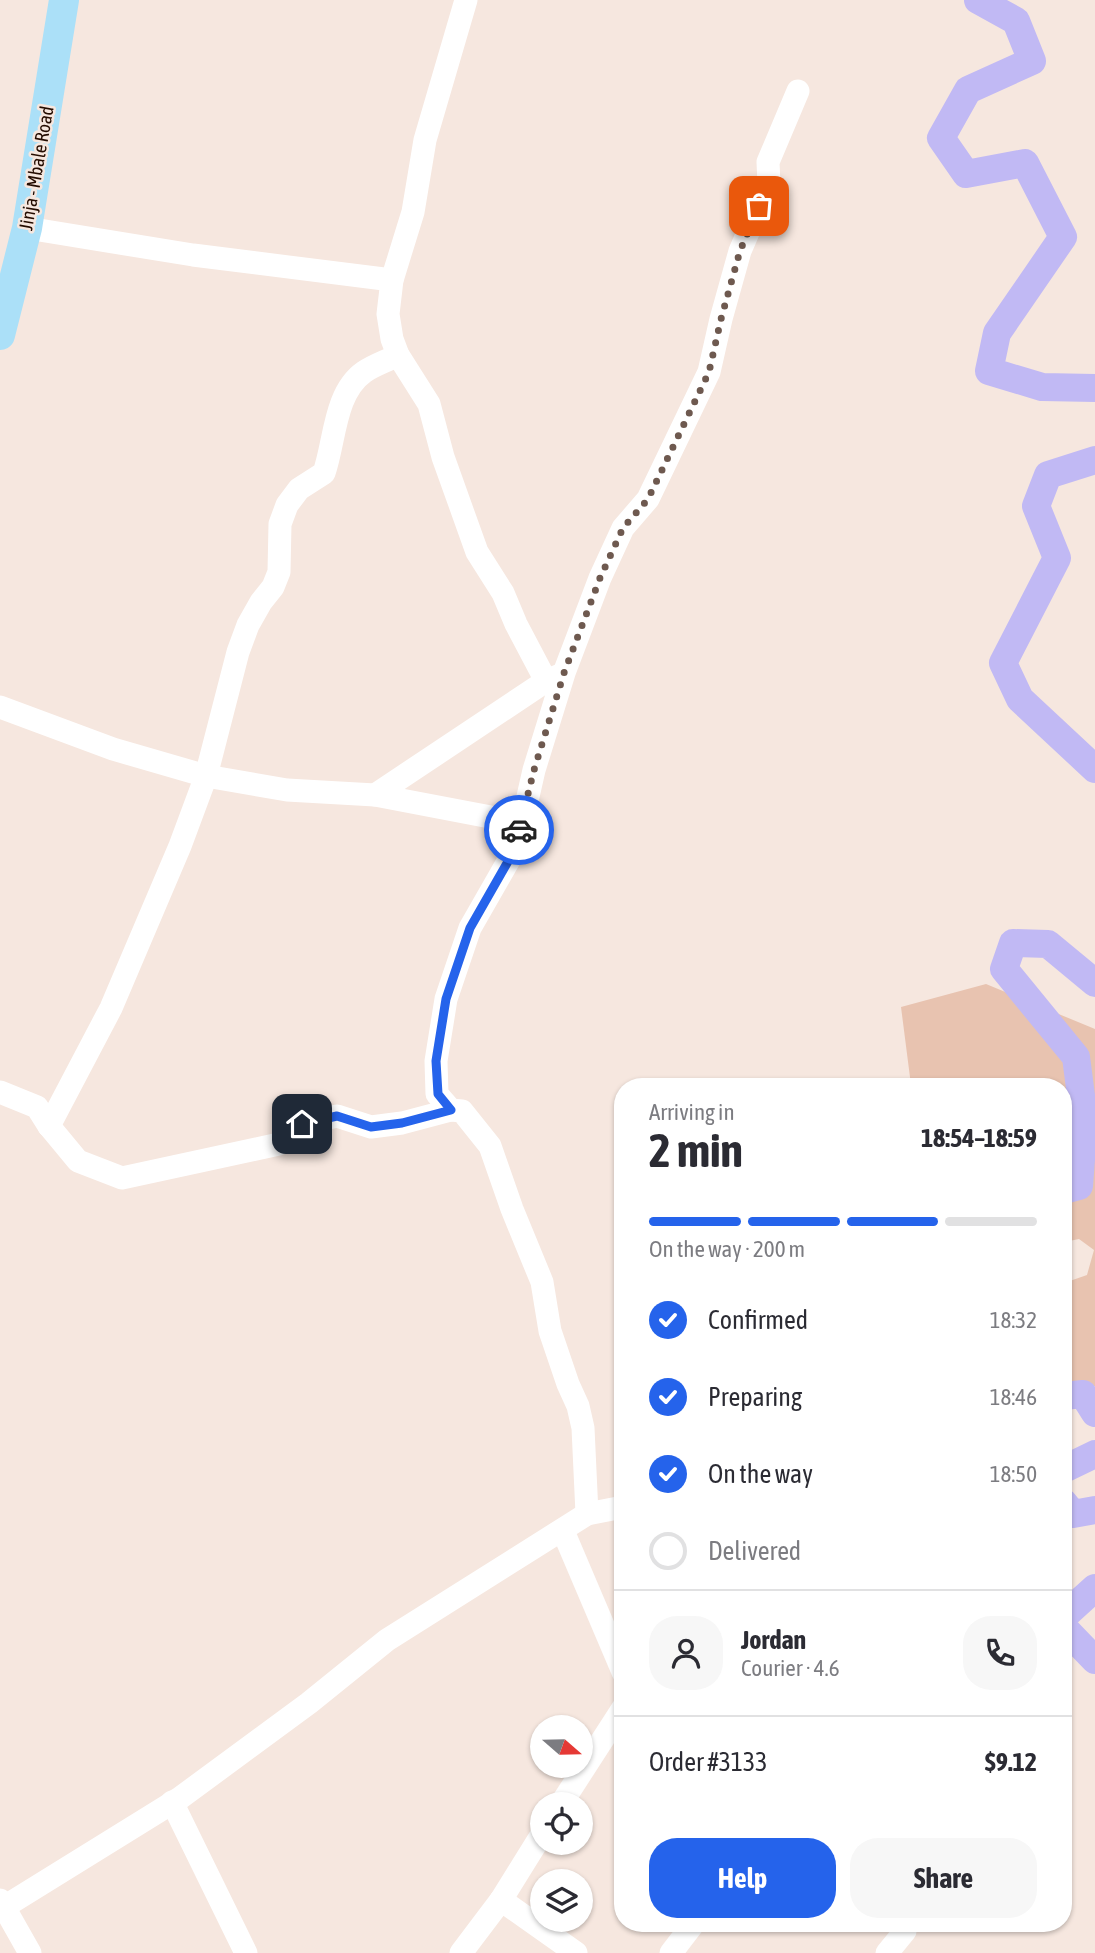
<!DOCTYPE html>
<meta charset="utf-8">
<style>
body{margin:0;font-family:"Asap Condensed",sans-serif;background:#f7f7f7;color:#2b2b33;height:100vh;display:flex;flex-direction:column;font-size:26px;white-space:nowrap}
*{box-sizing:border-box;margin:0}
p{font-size:23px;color:#7c7c81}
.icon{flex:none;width:38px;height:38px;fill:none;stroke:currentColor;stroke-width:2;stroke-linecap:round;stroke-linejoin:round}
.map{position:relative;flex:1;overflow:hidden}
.drawer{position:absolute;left:614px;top:1078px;width:458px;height:854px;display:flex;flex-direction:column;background:#fff;border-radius:28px;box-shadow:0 2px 5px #0004}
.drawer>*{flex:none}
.needle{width:46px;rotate:110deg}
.fabs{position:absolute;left:530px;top:1715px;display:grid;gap:14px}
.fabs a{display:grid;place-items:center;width:63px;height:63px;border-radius:50%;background:#fff;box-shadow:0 2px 5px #0004;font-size:35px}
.pin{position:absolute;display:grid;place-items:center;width:60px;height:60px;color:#fff;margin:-30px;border-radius:14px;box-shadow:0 4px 10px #0006}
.courier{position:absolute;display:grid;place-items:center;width:70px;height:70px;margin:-35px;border:5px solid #2563eb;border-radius:50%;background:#fff;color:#222;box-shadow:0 2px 9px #0007}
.head em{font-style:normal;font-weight:700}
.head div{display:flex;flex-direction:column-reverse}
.head{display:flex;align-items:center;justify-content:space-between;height:119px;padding:0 35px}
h1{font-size:46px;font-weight:700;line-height:52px}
.bar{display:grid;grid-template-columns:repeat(4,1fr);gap:10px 7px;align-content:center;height:84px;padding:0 35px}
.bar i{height:9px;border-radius:5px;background:#e1e1e2}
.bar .on{background:#2563eb}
.bar p{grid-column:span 4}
.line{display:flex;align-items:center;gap:18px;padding:0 35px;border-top:2px solid #e1e1e2}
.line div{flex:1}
.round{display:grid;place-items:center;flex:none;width:74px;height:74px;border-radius:28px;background:#f7f7f7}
ol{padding:0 35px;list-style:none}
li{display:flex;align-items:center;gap:21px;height:77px}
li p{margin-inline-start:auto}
li .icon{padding:7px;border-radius:50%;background:#2563eb;color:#fff;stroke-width:4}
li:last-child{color:#7c7c81}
li i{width:38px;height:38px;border:4px solid #e1e1e2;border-radius:50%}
.cta{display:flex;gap:14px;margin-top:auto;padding:14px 35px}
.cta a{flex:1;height:80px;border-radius:28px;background:#2563eb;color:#fff;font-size:28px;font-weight:700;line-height:80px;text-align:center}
.cta a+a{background:#f7f7f7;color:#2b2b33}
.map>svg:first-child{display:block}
</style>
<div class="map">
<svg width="1095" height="1953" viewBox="0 0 1095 1953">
<rect width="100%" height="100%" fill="#f6e7df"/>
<polygon fill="#e8c3b0" points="986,984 1095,1029 1095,1386 1064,1387 1064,1283 1087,1275 1094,1250 1079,1239 1064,1242 1064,1087 917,1087 911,1085 901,1007"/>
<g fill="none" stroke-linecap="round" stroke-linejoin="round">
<g stroke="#c1b9f4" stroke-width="28">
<polyline points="978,0 1016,21 1032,61 968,90 941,138 966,174 1025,163 1063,237 997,333 989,371 1042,387 1095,388"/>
<polyline points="1095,460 1048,475 1036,506 1057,558 1003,663 1020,699 1095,769"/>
<polyline points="1064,1190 1079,1186 1084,1119 1076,1057 1004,969 1013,943 1048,944 1095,983"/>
<polyline points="1064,1396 1083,1394 1095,1413"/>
<polyline points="1064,1469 1095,1454"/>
<polyline points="1064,1503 1073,1514 1095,1510"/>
<polyline points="1064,1616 1095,1588"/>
<polyline points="1064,1628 1095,1660"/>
</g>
<g stroke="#fff" stroke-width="23">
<polyline points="466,0 425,140 413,212 392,280 388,314 392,339 398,355 429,404 443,457 477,552 503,593 516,624 546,681"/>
<polyline points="27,228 193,255 392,280"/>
<polyline points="0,707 113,749 206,776 287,790 375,795 522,823"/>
<polyline points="375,795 546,681 560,675"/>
<polyline points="0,1092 37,1107 49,1126 78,1161 122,1178 279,1144 302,1124 337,1116 371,1127 402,1123 451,1110"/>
<path d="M49 1126 111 1008 180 846 206 776 238 652 248 625 261 602 273 587 279 572 280 524 287 505 299 489 324 473C335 442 334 393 364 372 374 365 387 361 398 355"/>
<polyline points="587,1514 583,1428 578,1406 568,1384 550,1331 542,1282 512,1209 490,1146 462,1111 451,1110 437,1094 436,1061 446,999 470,928 510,858 522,823 534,770 564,673 600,578 623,528 648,499 709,372 721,319 740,251 769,184 768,162 798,91"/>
<polyline points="563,1531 623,1672"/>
<polyline points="172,1802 246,1953"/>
<polyline points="561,1804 623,1708"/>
<polyline points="0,1900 30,1953"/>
<polyline points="501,1900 576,1953"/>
<polyline points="4,1907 180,1798 309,1703 387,1640 587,1514 623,1507"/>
<polyline points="461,1953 501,1900 542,1834"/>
<polyline points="671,1953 694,1923"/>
<polyline points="887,1953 905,1931 902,1923"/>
</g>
<polyline stroke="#abe0f8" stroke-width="30" points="0,335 27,228 64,0"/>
</g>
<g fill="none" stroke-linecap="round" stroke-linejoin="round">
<polyline stroke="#6e594f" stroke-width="7" stroke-dasharray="0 12.6" points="519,830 534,770 564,673 600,578 623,528 648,499 709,372 721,319 740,251 759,206"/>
<polyline stroke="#2563eb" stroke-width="9" points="302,1124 337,1116 371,1127 402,1123 451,1110 438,1094 436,1061 446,999 470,928 510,858 519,830"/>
</g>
<g text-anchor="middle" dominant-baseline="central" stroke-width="5" stroke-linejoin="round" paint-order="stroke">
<g font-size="19" fill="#240c01" stroke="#f6e7df">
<text transform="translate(36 168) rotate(-80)">Jinja - Mbale Road</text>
</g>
</g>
</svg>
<div class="fabs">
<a><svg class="needle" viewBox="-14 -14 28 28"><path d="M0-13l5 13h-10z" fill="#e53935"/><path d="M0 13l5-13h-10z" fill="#7c7c81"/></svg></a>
<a><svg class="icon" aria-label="locate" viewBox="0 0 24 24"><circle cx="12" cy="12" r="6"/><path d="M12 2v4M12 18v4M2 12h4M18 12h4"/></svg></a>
<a><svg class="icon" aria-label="layers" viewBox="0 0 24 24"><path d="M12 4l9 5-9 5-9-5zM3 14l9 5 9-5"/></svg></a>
</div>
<div class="pin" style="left:759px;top:206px;background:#ea580c"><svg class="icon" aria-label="bag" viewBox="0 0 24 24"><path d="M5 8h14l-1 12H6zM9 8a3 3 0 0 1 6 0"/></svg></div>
<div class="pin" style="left:302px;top:1124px;background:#1f2937"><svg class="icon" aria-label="home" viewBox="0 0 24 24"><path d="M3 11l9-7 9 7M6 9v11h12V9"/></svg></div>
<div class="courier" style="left:519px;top:830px"><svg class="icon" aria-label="car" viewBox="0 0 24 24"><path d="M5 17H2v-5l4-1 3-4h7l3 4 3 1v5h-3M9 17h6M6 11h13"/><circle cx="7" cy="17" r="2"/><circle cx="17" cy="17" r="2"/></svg></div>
<section class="drawer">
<div class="head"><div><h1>2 min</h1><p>Arriving in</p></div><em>18:54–18:59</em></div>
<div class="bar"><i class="on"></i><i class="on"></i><i class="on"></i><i></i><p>On the way · 200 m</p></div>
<ol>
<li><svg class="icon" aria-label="check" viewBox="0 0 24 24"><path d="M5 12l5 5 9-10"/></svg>Confirmed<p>18:32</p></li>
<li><svg class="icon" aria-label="check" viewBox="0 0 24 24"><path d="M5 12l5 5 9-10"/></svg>Preparing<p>18:46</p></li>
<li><svg class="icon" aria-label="check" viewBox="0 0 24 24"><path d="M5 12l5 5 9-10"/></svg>On the way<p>18:50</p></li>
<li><i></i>Delivered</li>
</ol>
<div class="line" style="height:126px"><a class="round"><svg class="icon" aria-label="person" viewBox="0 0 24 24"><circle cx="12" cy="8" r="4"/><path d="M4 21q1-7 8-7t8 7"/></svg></a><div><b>Jordan</b><p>Courier · 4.6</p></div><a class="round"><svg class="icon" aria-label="phone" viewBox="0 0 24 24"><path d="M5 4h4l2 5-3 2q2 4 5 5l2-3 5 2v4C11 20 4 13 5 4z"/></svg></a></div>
<div class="line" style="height:91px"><div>Order #3133</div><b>$9.12</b></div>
<div class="cta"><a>Help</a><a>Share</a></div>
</section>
</div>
